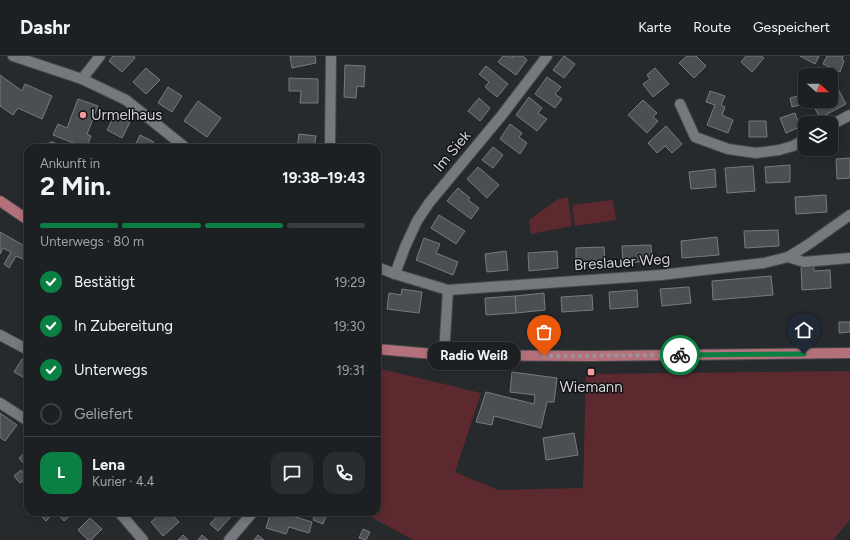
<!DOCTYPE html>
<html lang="de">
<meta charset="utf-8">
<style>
body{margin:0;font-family:Figtree,sans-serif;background:#2a2d2f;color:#f1f3f6;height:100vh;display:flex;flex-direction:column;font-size:15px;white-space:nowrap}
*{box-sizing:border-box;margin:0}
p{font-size:13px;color:#a0a3a5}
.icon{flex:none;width:22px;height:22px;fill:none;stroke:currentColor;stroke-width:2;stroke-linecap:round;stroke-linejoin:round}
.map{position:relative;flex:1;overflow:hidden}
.side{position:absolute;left:24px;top:88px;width:357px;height:372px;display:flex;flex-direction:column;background:#1d2022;border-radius:12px;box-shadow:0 2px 10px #0003,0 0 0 1px #3b3e40}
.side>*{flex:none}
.needle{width:26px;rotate:110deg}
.fabs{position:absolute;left:798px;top:12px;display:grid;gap:8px}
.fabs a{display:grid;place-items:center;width:40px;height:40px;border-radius:8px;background:#1d2022;box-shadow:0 2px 10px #0003,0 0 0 1px #3b3e40;font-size:20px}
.pin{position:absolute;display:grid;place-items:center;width:34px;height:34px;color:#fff;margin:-41px -17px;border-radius:50% 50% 50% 0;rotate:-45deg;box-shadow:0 0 4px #0007}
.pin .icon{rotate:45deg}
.courier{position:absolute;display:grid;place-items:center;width:40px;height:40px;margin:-20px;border:3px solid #0b8043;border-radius:50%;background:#fff;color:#222;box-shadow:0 1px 5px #0007}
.bubble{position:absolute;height:28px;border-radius:12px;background:#1d2022;box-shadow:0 2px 10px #0003,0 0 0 1px #3b3e40;font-size:13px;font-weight:700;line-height:28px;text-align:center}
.head em{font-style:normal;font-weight:700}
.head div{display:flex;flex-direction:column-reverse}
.head{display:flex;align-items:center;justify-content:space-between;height:68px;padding:0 16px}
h1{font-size:26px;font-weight:700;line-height:30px}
.bar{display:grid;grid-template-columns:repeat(4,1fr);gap:6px 4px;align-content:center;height:48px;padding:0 16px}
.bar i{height:5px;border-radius:3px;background:#3b3e40}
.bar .selected{background:#0b8043}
.bar p{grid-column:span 4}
.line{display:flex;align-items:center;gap:10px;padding:0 16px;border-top:1px solid #3b3e40}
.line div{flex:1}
.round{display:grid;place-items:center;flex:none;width:42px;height:42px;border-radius:12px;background:#2a2d2f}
ol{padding:0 16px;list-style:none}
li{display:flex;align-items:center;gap:12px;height:44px}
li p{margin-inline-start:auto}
li .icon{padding:4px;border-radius:50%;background:#0b8043;color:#fff;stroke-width:4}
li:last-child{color:#a0a3a5}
li i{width:22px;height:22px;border:2px solid #3b3e40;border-radius:50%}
header{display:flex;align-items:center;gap:24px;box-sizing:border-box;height:56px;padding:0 20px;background:#1d2022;border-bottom:1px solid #3b3e40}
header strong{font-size:19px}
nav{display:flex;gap:22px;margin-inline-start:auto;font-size:14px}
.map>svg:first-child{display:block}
</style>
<header>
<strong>Dashr</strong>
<nav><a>Karte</a><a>Route</a><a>Gespeichert</a></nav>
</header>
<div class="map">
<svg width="850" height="484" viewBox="0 0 850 484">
<rect width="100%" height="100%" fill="#272a2d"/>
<g fill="#5c292f">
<polygon points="568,141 572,170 531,178 529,164 558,143"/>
<polygon points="613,144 616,164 575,170 572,149"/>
<polygon points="377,312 481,337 455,416 498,434 583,432 586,318 850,315 850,464 833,484 414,484 361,456 377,456"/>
</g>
<g fill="#4b4e52" stroke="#777b7f">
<polygon points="113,0 134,0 135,2 122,16 109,5"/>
<polygon points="290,0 315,0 316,7 292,12"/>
<polygon points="503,0 510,0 512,2 513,0 523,0 527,4 516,19 498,6"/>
<polygon points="564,0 575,8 564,22 553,14"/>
<polygon points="687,0 696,0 706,10 694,22 679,7"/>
<polygon points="746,0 761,0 764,2 752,16 741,6"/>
<polygon points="800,0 819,0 815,8"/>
<polygon points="827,0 843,0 842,4 844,5 840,16 823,8"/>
<polygon points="345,9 365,10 364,31 357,30 356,42 344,41"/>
<polygon points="486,10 508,28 497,41 485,31 489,26 479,18"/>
<polygon points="146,12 160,24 146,38 133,26"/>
<polygon points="655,12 669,28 653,41 643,28 650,23 647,19"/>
<polygon points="0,19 22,35 25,28 52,40 42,63 18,52 13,59 0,50"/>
<polygon points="547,21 561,31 555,38 562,43 555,52 535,38"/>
<polygon points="289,22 318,23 318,47 300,47 301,35 289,35"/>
<polygon points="168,31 182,40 172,56 158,47"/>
<polygon points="838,33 846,48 820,62 812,47 816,45 831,45 831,37"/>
<polygon points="710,35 725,40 721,49 725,51 722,59 733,64 728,77 707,69 715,49 706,46"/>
<polygon points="801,39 803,48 792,51 790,42"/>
<polygon points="529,41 542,52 538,57 547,63 537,75 516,59"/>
<polygon points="479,42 490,52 480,65 468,55"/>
<polygon points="78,43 98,50 87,78 91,80 86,92 53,79 58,68 67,72"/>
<polygon points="643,44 657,57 653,61 658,65 647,77 628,59"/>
<polygon points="198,45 221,62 207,81 184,65"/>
<polygon points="795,57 800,71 786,77 780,62"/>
<polygon points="115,58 130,66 122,82 107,74"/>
<polygon points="749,65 766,65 767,81 749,81"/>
<polygon points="510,68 522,77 519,81 527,87 520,98 500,83"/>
<polygon points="666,70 682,88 672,97 665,90 657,97 648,87"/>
<polygon points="299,78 316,80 314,92 297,92"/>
<polygon points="140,79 154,86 151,92 134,92"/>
<polygon points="493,91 503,99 493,112 482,104"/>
<polygon points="850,102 850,122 837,123 836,103"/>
<polygon points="790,109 790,126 766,127 765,111"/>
<polygon points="753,110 755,135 727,137 725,112"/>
<polygon points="478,111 499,129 487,142 467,123"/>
<polygon points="715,113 716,131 691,133 689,116"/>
<polygon points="458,132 470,142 468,144 479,152 471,163 447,145"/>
<polygon points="826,139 827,156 796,158 795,141"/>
<polygon points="439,159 465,175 456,188 431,172"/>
<polygon points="778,174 779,190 745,192 744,175"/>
<polygon points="0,176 28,192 28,195 23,203 16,200 9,212 4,208 11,196 3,192 0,198"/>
<polygon points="717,181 719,199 682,202 681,185"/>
<polygon points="424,182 440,188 436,197 458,206 453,219 416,204"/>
<polygon points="651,189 652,205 623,207 622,190"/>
<polygon points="604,191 605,209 576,210 576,192"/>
<polygon points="506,195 508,214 487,216 485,198"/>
<polygon points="557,195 558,212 529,215 528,197"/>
<polygon points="814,210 814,215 830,214 831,232 802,234 801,211"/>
<polygon points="771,220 773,239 713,244 712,225"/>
<polygon points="689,231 691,247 662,250 660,233"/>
<polygon points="402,233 422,236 419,257 387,253 389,237 401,239"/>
<polygon points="637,234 638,251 610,253 609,236"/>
<polygon points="544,237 545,254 516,257 515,240"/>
<polygon points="592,239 593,254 562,256 561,241"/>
<polygon points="515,240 516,257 486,259 485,242"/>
<polygon points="839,266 850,266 850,276 839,277"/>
<polygon points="22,303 28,307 28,324 14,316"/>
<polygon points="512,316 557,322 554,346 547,346 541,372 494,360 492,369 476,366 486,336 534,348 535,339 510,336"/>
<polygon points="0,357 17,369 5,385 0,381"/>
<polygon points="574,377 578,399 546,404 543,382"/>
<polygon points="28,394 28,413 19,402"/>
<polygon points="21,414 27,422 20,427 14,420"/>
<polygon points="43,456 55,456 46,465 40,459"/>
<polygon points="61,456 74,456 64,465 58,458"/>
<polygon points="158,456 170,456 179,466 163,480 151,466 160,458"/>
<polygon points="216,456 235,456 218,475 210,468 219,458"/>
<polygon points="271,456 279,456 312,466 309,477 289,471 286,478 266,472"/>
<polygon points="316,456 322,456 327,458 323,468 313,464"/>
<polygon points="90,462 102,473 91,484 88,484 78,474"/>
<polygon points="363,473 370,476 366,484 359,482"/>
<polygon points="183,479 188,484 178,484"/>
<polygon points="202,479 208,484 198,484"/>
<polygon points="258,479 264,484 254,484"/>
</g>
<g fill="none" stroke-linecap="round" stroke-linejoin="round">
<defs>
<g id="street">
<polyline points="13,0 82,23 126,44 186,92"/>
<polyline points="82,23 100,0"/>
<polyline points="680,48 695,81 728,93 756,97 779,94 793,90 805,83"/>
<polyline points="831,69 850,59"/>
<polyline points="52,91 54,92"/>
<polyline points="330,92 331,0"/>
<polyline points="788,201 804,206 850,202"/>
<polyline points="377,211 395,218 448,234"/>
<polyline points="395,218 405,191 417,165 429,147 502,59 547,0"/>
<polyline points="0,279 28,294"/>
<polyline points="444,299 448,234 661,219 764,207 788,201 809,188 850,159"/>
<polyline points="0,347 28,365"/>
<polyline points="119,456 143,484"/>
<polyline points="229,484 253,456"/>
</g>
<g id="primary">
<polyline points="0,145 28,164"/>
<polyline points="377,293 444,299 591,300 850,297"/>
</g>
</defs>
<use href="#street" stroke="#46484b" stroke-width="12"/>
<use href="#primary" stroke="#46484b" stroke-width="12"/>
<use href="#street" stroke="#75787c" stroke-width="10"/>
<use href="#primary" stroke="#b5717b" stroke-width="10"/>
</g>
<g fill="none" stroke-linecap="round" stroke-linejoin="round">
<polyline stroke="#96989b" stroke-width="4" stroke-dasharray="0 7.2" points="544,300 680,299"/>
<polyline stroke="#0b8043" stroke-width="5" points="680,299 804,298"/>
</g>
<g fill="#f49aa1" stroke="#111214" stroke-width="1.5">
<circle cx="83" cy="59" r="4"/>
<rect x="587" y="312" width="8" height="8" rx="2"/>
</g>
<g text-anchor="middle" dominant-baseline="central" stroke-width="3" stroke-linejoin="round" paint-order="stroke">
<g font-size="15" fill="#d1d3d6" stroke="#111214" text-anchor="start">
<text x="91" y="59">Urmelhaus</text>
<text x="591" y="331" text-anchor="middle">Wiemann</text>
</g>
<g font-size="15" fill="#d1d3d6" stroke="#111214">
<text transform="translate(452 95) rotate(-50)">Im Siek</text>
<text transform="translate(622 206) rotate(-4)">Breslauer Weg</text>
</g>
</g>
</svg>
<div class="fabs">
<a><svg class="needle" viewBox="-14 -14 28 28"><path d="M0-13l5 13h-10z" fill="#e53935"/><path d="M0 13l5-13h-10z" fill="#a0a3a5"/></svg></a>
<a><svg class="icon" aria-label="layers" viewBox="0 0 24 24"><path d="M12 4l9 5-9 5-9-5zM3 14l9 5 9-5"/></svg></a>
</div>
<div class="pin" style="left:544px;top:300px;background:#ea580c"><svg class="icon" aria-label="bag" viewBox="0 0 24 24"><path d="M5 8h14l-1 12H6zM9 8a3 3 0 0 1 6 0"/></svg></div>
<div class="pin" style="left:804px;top:298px;background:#1f2937"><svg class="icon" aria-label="home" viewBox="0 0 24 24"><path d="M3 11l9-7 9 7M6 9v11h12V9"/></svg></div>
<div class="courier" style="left:680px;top:299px"><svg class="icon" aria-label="bike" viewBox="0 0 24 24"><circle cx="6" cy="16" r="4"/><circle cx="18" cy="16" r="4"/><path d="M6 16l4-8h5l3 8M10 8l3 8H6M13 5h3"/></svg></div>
<div class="bubble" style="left:428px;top:286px;width:92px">Radio Weiß</div>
<section class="side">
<div class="head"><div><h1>2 Min.</h1><p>Ankunft in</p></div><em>19:38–19:43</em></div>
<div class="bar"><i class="selected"></i><i class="selected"></i><i class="selected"></i><i></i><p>Unterwegs · 80 m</p></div>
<ol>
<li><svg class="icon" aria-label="check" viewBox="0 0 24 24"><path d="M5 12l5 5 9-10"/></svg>Bestätigt<p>19:29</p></li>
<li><svg class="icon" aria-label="check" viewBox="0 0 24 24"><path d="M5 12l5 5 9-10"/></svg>In Zubereitung<p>19:30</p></li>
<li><svg class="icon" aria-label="check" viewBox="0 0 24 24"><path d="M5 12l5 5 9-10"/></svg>Unterwegs<p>19:31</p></li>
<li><i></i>Geliefert</li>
</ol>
<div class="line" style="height:72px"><b class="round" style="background:#0b8043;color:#fff">L</b><div><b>Lena</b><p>Kurier · 4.4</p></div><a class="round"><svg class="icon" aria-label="chat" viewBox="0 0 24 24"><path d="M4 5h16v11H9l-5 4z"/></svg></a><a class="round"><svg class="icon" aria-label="phone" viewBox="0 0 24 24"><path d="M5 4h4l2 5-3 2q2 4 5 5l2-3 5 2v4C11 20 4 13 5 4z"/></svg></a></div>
</section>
</div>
